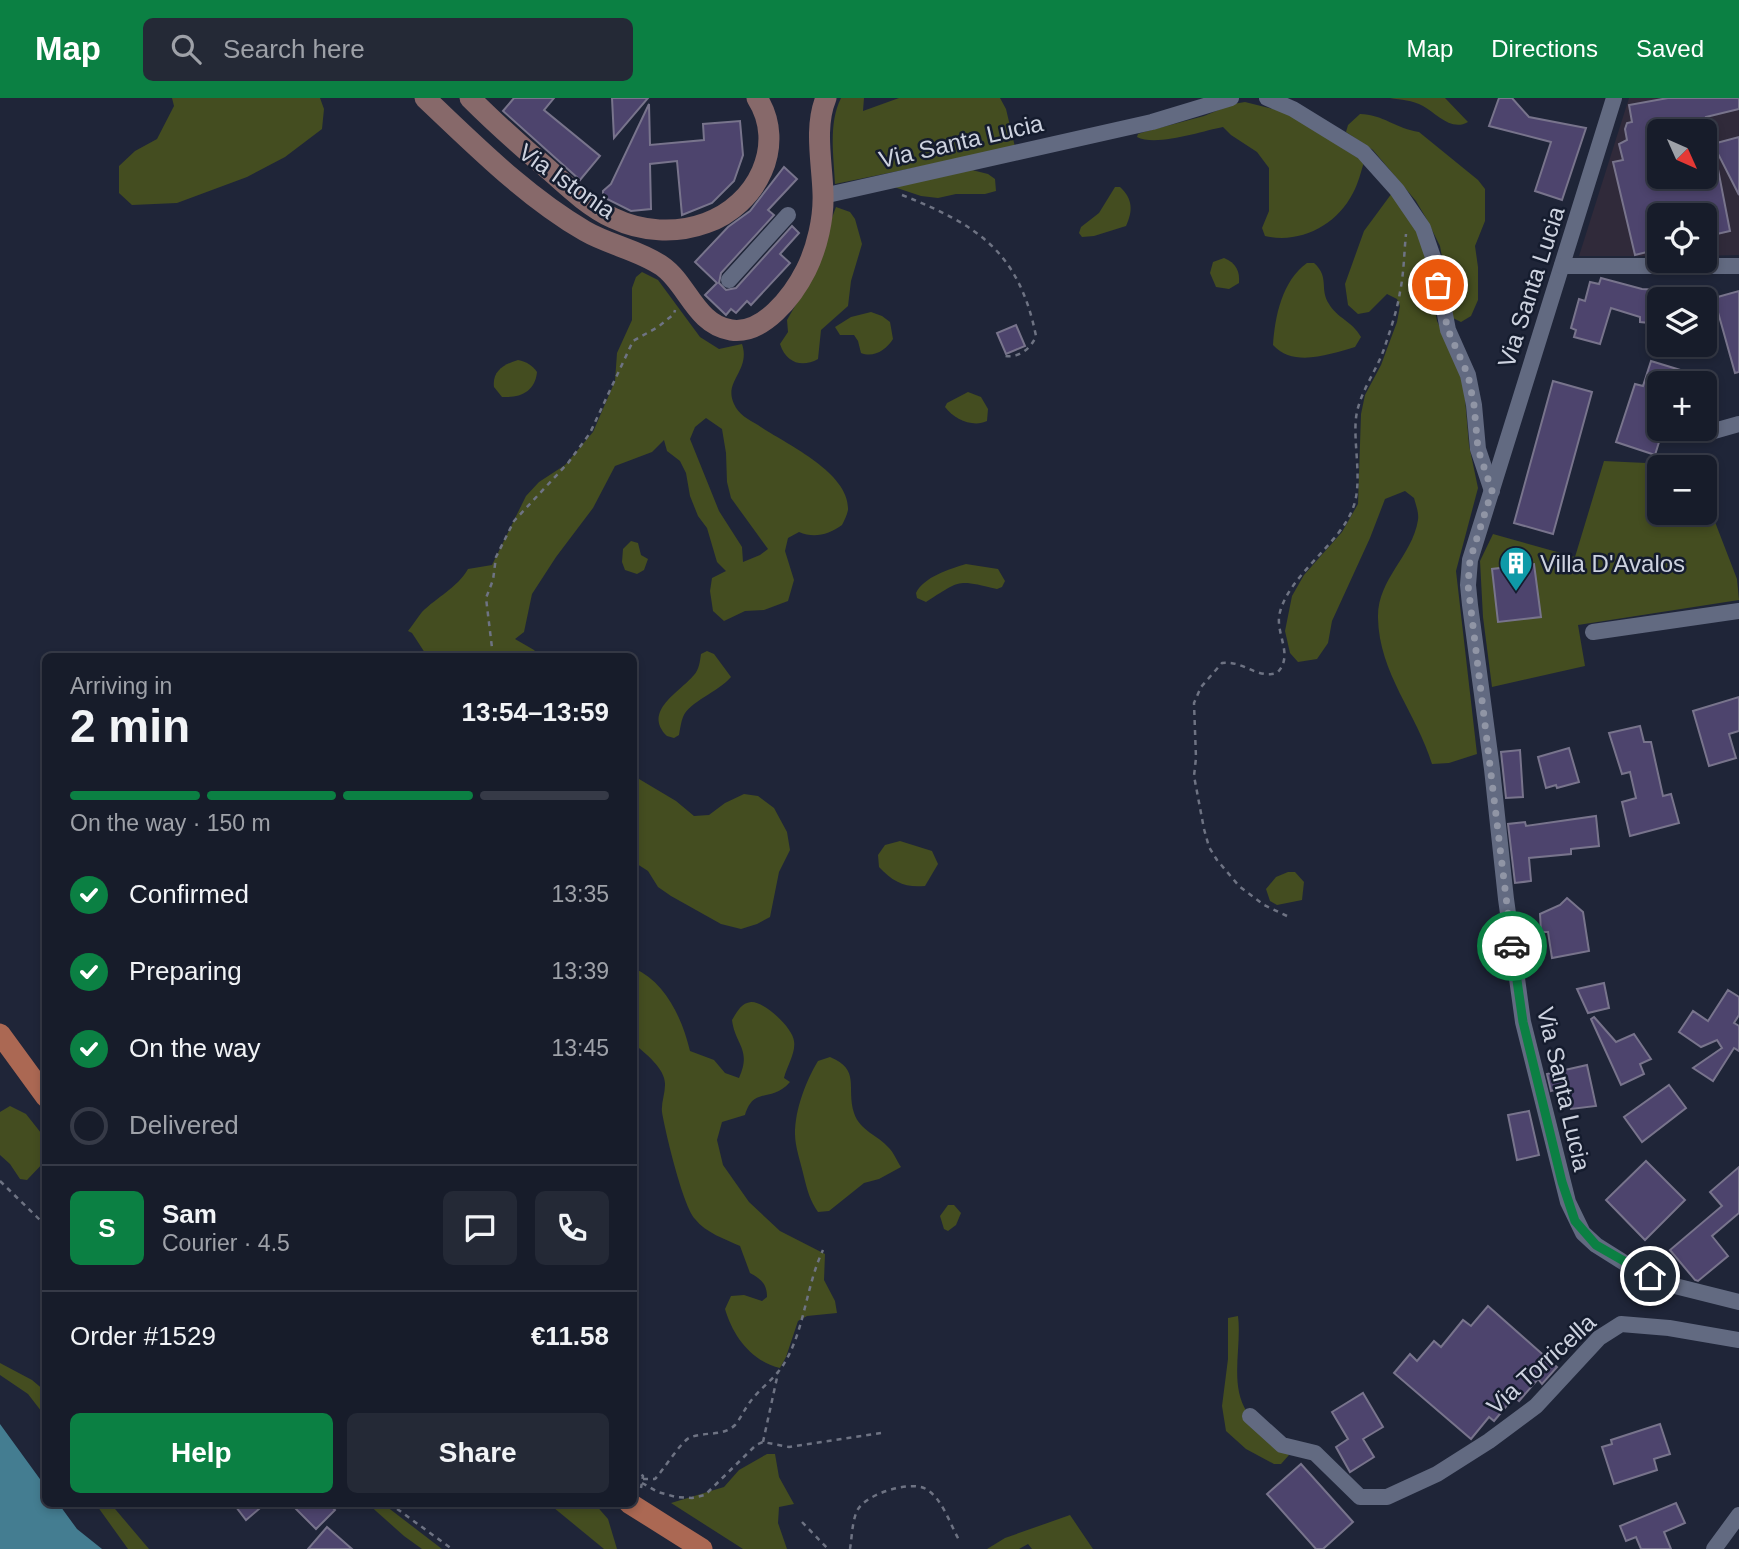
<!DOCTYPE html>
<meta charset="utf-8">
<style>
body{margin:0;font-family:Arial,sans-serif;background:#242936;color:#f1f3f6;height:100vh;display:flex;flex-direction:column;font-size:26px;white-space:nowrap}
*{box-sizing:border-box;margin:0}
p{font-size:23px;color:#9ea1a8}
.icon{flex:none;width:38px;height:38px;fill:none;stroke:currentColor;stroke-width:2;stroke-linecap:round;stroke-linejoin:round}
.map{position:relative;flex:1;overflow:hidden}
.panel{position:absolute;left:42px;top:555px;width:595px;height:854px;display:flex;flex-direction:column;background:#171c2a;border-radius:10px;box-shadow:0 4px 10px #0003,0 0 0 2px #363a47}
.panel>*{flex:none}
.needle{width:46px;rotate:135deg}
.tools{position:absolute;left:1647px;top:21px;display:grid;gap:14px}
.tools a{display:grid;place-items:center;width:70px;height:70px;border-radius:10px;background:#171c2a;box-shadow:0 4px 10px #0003,0 0 0 2px #363a47;font-size:35px}
.pin{position:absolute;display:grid;place-items:center;width:60px;height:60px;color:#fff;margin:-30px;border:4px solid #fff;border-radius:50%;box-shadow:0 2px 7px #0007}
.courier{position:absolute;display:grid;place-items:center;width:70px;height:70px;margin:-35px;border:5px solid #0b8043;border-radius:50%;background:#fff;color:#222;box-shadow:0 2px 9px #0007}
.headline em{font-style:normal;font-weight:800}
.headline div{display:flex;flex-direction:column-reverse}
.headline{display:flex;align-items:center;justify-content:space-between;height:119px;padding:0 28px}
h1{font-size:46px;font-weight:800;line-height:52px}
.bar{display:grid;grid-template-columns:repeat(4,1fr);gap:10px 7px;align-content:center;height:84px;padding:0 28px}
.bar i{height:9px;border-radius:5px;background:#363a47}
.bar .on{background:#0b8043}
.bar p{grid-column:span 4}
.line{display:flex;align-items:center;gap:18px;padding:0 28px;border-top:2px solid #363a47}
.line div{flex:1}
.round{display:grid;place-items:center;flex:none;width:74px;height:74px;border-radius:10px;background:#242936}
ol{padding:0 28px;list-style:none}
li{display:flex;align-items:center;gap:21px;height:77px}
li p{margin-inline-start:auto}
li .icon{padding:7px;border-radius:50%;background:#0b8043;color:#fff;stroke-width:4}
li:last-child{color:#9ea1a8}
li i{width:38px;height:38px;border:4px solid #363a47;border-radius:50%}
.primary-button{display:flex;gap:14px;margin-top:auto;padding:14px 28px}
.primary-button a{flex:1;height:80px;border-radius:10px;background:#0b8043;color:#fff;font-size:28px;font-weight:800;line-height:80px;text-align:center}
.primary-button a+a{background:#242936;color:#f1f3f6}
header{display:flex;align-items:center;gap:42px;box-sizing:border-box;height:98px;padding:0 35px;background:#0b8043;color:#fff}
header strong{font-size:33px}
nav{display:flex;gap:38px;margin-inline-start:auto;font-size:24px}
.search{width:490px;height:63px;background:#242936;display:flex;align-items:center;gap:18px;box-sizing:border-box;padding:0 24px;border-radius:10px;color:#9ea1a8;font-size:26px}
.map>svg:first-child{display:block}
</style>
<header>
<strong>Map</strong>
<div class="search"><svg class="icon" aria-label="search" viewBox="0 0 24 24"><circle cx="10" cy="10" r="6"/><path d="M15 15l6 6"/></svg>Search here</div>
<nav><a>Map</a><a>Directions</a><a>Saved</a></nav>
</header>
<div class="map">
<svg width="1739" height="1451" viewBox="0 0 1739 1451">
<rect width="100%" height="100%" fill="#1f2538"/>
<path fill="#302a3a" fill-rule="evenodd" d="M1629 0H1739V157L1705 158 1704 117H1659V158H1579ZM1659 33H1704V79H1659Z"/>
<g fill="#444d20" fill-rule="evenodd">
<polygon points="172,0 320,0 324,11 322,31 285,59 247,79 177,105 132,107 119,95 119,68 135,53 157,41 174,8"/>
<path d="M841 0H864L863 13 899 0H1000L1006 11 1015 49 835 86C834 59 828 26 841 0Z"/>
<path d="M1390 0H1445L1468 24C1451 34 1436 15 1423 8 1412 2 1401 2 1390 0Z"/>
<path d="M1245 4 1289 15 1364 64C1361 74 1358 86 1353 95 1336 128 1300 146 1265 138L1262 130 1269 113V70L1257 54 1231 37 1223 29C1202 33 1156 49 1137 39L1138 36 1144 34 1204 18 1233 6Z"/>
<path d="M1360 16C1382 16 1397 31 1419 34L1478 82 1485 91V123L1475 148 1478 169V202L1471 218 1461 224 1453 220 1440 148 1426 120 1416 103 1373 52 1346 34 1348 27Z"/>
<polygon points="972,72 988,76 995,81 996,93 985,96 956,96 938,100 921,98 894,89"/>
<path d="M1115 89H1120C1133 101 1133 113 1126 128L1094 138 1082 139 1079 135 1081 129 1099 115Z"/>
<path d="M1392 95 1410 120 1424 149 1437 223 1463 278 1469 347 1478 390 1456 473 1477 656 1449 665 1432 666C1417 616 1379 575 1378 520 1377 481 1412 459 1418 422 1419 415 1416 407 1414 400L1405 393 1385 401 1370 440 1332 523 1328 545 1317 561 1298 564 1290 555 1285 533 1292 498 1304 477 1342 434 1358 406 1361 316 1365 297 1381 267 1397 224 1400 208 1397 201 1387 196 1369 214 1358 216 1348 207 1345 186 1364 133Z"/>
<path d="M836 109 850 114 855 121 862 146 851 183 848 208 821 232 818 261C802 270 786 265 780 246L788 234 787 222 807 187Z"/>
<path d="M1224 160C1236 165 1240 173 1239 185L1229 191 1216 189 1210 175 1213 164Z"/>
<path d="M1307 165H1314C1330 179 1319 191 1329 206 1337 220 1352 223 1361 239L1355 249C1330 256 1294 270 1273 247 1275 218 1282 183 1307 165Z"/>
<path d="M642 174 658 182 700 239 719 251 742 246C751 273 723 283 734 306 738 316 749 322 758 327 784 345 850 374 848 412 847 417 844 423 842 427 829 436 815 441 799 434L788 440 785 453 794 482 788 503 764 512 745 513 724 523 713 513 710 493 712 480 726 473 717 464 707 430 698 418 690 398 686 375 680 363 667 353 664 342 652 354 615 368 593 410 556 459 532 496 524 534 515 541 534 552 539 558H427L412 535 408 533C413 527 417 520 422 514 437 499 457 490 468 471L492 467 526 398 539 384 565 367 593 334 615 283 617 255 632 222V190L636 179ZM706 320 722 331 726 355 727 384 731 400 768 451 760 457 743 464 742 449 719 413 690 341 695 329Z"/>
<path d="M871 214 882 218 890 224 893 241C886 252 874 260 861 255L858 243 854 237H840L835 229 851 219Z"/>
<path d="M518 262C527 264 532 267 537 274 535 294 520 300 502 299L494 289C492 273 504 266 518 262Z"/>
<path d="M968 294 981 299 988 311 987 323C973 330 954 321 945 309L947 305Z"/>
<polygon points="1604,363 1667,366 1673,369 1659,369 1659,415 1704,415 1705,398 1737,481 1739,502 1578,527 1585,568 1492,589 1483,519 1480,463 1493,436 1575,459"/>
<polygon points="631,443 638,445 641,457 648,461 644,472 637,476 625,472 622,464 623,451"/>
<path d="M966 466 998 471 1005 483 1002 489 997 491C957 482 962 481 926 504L917 500 916 495C924 479 949 471 966 466Z"/>
<path d="M707 553 714 556 731 579C718 594 689 604 683 619 681 624 680 631 679 637L674 640 667 638C642 613 680 594 694 577 699 572 700 563 701 556Z"/>
<polygon points="634,678 676,703 694,718 709,717 725,705 744,696 758,698 774,710 787,734 790,752 779,774 770,819 757,826 741,831 721,826 671,798 658,789 648,773 634,764"/>
<path d="M900 743 932 753 938 766 925 788C905 790 893 784 879 769L878 757 885 747Z"/>
<polygon points="1288,774 1295,774 1304,784 1302,802 1277,807 1270,803 1266,791 1276,779"/>
<path d="M634 870C666 885 682 920 690 953L714 962 725 975 739 980C752 951 735 947 732 922 737 914 741 905 751 904 764 903 793 930 794 943 796 955 787 968 784 980L790 984C771 1006 754 987 745 1017L722 1024 717 1042 723 1067 749 1104 780 1133 825 1156 824 1182 835 1203 837 1215 807 1218 798 1223 786 1259 780 1270C751 1263 733 1238 725 1211L731 1198 744 1197 762 1203 767 1199C767 1186 761 1181 750 1175L740 1148C725 1141 706 1135 695 1121 683 1108 665 1033 662 1014 661 1005 665 996 665 987 666 971 645 955 634 946Z"/>
<path d="M830 959C861 972 846 989 854 1015 860 1033 878 1037 889 1050 894 1055 897 1063 901 1069L879 1081 864 1085 829 1113 818 1114C810 1103 807 1091 804 1079 801 1065 795 1049 795 1036 795 1011 806 983 818 963Z"/>
<polygon points="10,1008 26,1016 45,1040 45,1063 27,1082 20,1081 10,1066 0,1057 0,1014"/>
<polygon points="948,1107 954,1107 961,1115 956,1127 948,1133 944,1131 940,1118"/>
<path d="M1238 1218C1242 1248 1229 1287 1247 1314 1257 1330 1276 1343 1289 1357L1281 1366H1274L1246 1351 1226 1333 1222 1308 1228 1261V1220Z"/>
<polygon points="0,1265 32,1282 45,1293 45,1318 28,1296 0,1277"/>
<polygon points="767,1356 775,1356 779,1379 794,1406 779,1409 778,1425 787,1451 743,1451 671,1405 724,1389 739,1372"/>
<polygon points="95,1405 110,1405 149,1451 128,1451"/>
<polygon points="367,1405 382,1405 442,1451 422,1451 404,1438"/>
<polygon points="548,1405 594,1405 608,1421 617,1451 604,1451"/>
<polygon points="1070,1417 1093,1451 1032,1451 1028,1446 1019,1451 987,1451 1005,1440"/>
</g>
<polygon fill="#447d91" points="0,1326 45,1388 46,1405 58,1405 77,1431 102,1451 0,1451"/>
<g fill="#4d446d" stroke="#78748c" stroke-width="2">
<polygon points="514,0 554,0 544,12 600,58 580,82 503,13"/>
<polygon points="612,0 648,0 614,40"/>
<polygon points="1499,0 1512,0 1529,19 1586,30 1562,102 1535,93 1551,44 1489,28"/>
<polygon points="1668,0 1739,0 1739,11 1706,19 1710,33 1659,33 1659,79 1704,79 1704,36 1711,35 1730,133 1704,139 1704,117 1659,117 1659,151 1635,157 1613,64 1623,62 1619,46 1627,42 1625,31 1627,25 1632,24 1629,7"/>
<polygon points="649,6 650,47 704,42 703,26 740,23 743,57 734,83 712,105 682,117 677,63 650,66 651,111 631,113 603,99 603,93 611,86"/>
<polygon points="1739,39 1739,97 1713,46"/>
<polygon points="784,69 797,81 768,112 774,117 721,175 719,185 726,192 736,190 792,128 799,135 780,156 790,165 751,207 747,203 736,215 731,211 726,217 705,197 717,185 695,164 728,129 750,113"/>
<polygon points="1601,180 1642,191 1659,192 1659,226 1640,224 1640,219 1611,210 1600,246 1574,239 1576,232 1571,230 1579,201 1585,203 1590,184 1599,186"/>
<polygon points="1739,193 1739,274 1735,275 1714,200"/>
<polygon points="1016,227 1025,248 1006,256 997,235"/>
<polygon points="1651,263 1713,282 1712,285 1659,285 1659,331 1663,331 1655,357 1616,344 1635,286 1643,288"/>
<polygon points="1553,283 1592,294 1553,436 1514,425"/>
<polygon points="1534,466 1541,519 1498,524 1492,471"/>
<polygon points="1739,599 1739,633 1729,636 1736,660 1709,668 1693,613"/>
<polygon points="1640,628 1644,644 1651,644 1663,698 1671,696 1679,725 1630,738 1622,704 1636,700 1630,674 1622,676 1609,635"/>
<polygon points="1569,650 1579,684 1557,690 1556,687 1546,690 1538,659"/>
<polygon points="1520,652 1523,699 1506,700 1501,654"/>
<polygon points="1596,718 1599,748 1571,751 1571,756 1529,760 1531,783 1515,785 1508,726 1525,724 1526,728"/>
<polygon points="1567,800 1583,814 1589,853 1552,860 1548,834 1541,834 1540,816 1560,807"/>
<polygon points="1604,885 1609,910 1588,915 1577,891"/>
<polygon points="1728,892 1739,899 1739,917 1734,925 1739,928 1739,953 1734,950 1713,983 1693,970 1722,950 1717,942 1701,949 1679,934 1693,913 1708,923"/>
<polygon points="1594,919 1616,944 1634,936 1651,961 1640,966 1644,976 1621,987 1591,921"/>
<polygon points="1587,967 1596,1008 1571,1011 1570,1007 1562,1009 1558,991 1551,993 1547,976"/>
<polygon points="1669,987 1686,1010 1642,1044 1624,1019"/>
<polygon points="1529,1013 1539,1057 1517,1062 1508,1017"/>
<polygon points="1646,1063 1685,1102 1645,1142 1606,1102"/>
<polygon points="1739,1069 1739,1115 1712,1138 1728,1158 1698,1183 1695,1182 1670,1152 1722,1108 1710,1094"/>
<polygon points="1488,1208 1557,1269 1542,1286 1538,1281 1519,1303 1514,1299 1494,1323 1489,1319 1471,1341 1394,1275 1410,1256 1417,1263 1434,1243 1441,1249 1463,1222 1471,1228"/>
<polygon points="1363,1295 1383,1329 1363,1341 1374,1359 1350,1374 1336,1349 1348,1341 1332,1314"/>
<polygon points="1660,1326 1670,1356 1654,1361 1657,1372 1614,1386 1602,1349 1612,1346 1611,1342"/>
<polygon points="1301,1366 1353,1424 1323,1451 1316,1451 1267,1396"/>
<polygon points="233,1405 266,1405 246,1422"/>
<polygon points="290,1405 328,1405 335,1412 316,1431"/>
<polygon points="1676,1405 1685,1425 1664,1434 1671,1451 1641,1451 1636,1439 1626,1443 1620,1428"/>
<polygon points="327,1429 352,1451 308,1451"/>
</g>
<g fill="none" stroke-linecap="round" stroke-linejoin="round">
<g stroke="#6e7383" stroke-width="2.5" stroke-dasharray="5 5" stroke-linecap="butt">
<path d="M902 97C978 127 1019 154 1036 238 1031 251 1017 262 1002 257"/>
<polyline points="493,558 486,500 493,482 496,459 514,423 568,365 590,335 633,243 658,229 674,216 675,212"/>
<path d="M1287 818 1264 807 1239 788 1217 762 1209 749 1204 731 1194 678 1196 660 1194 605 1201 589 1222 565C1243 562 1256 581 1277 575 1295 557 1274 535 1280 514 1290 476 1340 446 1353 410 1363 384 1353 347 1356 320 1359 295 1376 274 1384 251 1390 233 1397 213 1400 194 1404 175 1404 155 1406 136"/>
<polyline points="0,1083 46,1128"/>
<polyline points="763,1344 778,1275"/>
<polyline points="634,1370 643,1378 641,1390"/>
<path d="M643 1381H655C664 1371 681 1344 689 1340 704 1333 723 1339 735 1327 741 1320 744 1312 750 1304 760 1290 777 1279 785 1264 805 1230 806 1188 823 1152"/>
<polyline points="642,1385 658,1394 676,1399 692,1400 705,1397 756,1347 763,1344 789,1349 881,1335"/>
<polyline points="389,1405 452,1451"/>
<polyline points="489,1410 490,1405"/>
<polyline points="802,1424 828,1451"/>
<path d="M850 1451C852 1439 852 1424 857 1413 865 1396 910 1382 926 1391 942 1400 950 1426 959 1442"/>
</g>
<g stroke="#626a81" stroke-width="16">
<polyline points="1267,0 1293,11 1363,54 1397,92 1423,130 1435,165 1448,232 1468,277 1474,307 1478,351 1492,393"/>
<polyline points="1614,0 1470,462 1468,487 1470,507 1492,671 1506,801 1523,924 1568,1104 1583,1135 1596,1147 1631,1169 1671,1187 1739,1204"/>
<polyline points="823,98 1152,24 1231,0"/>
<polyline points="1562,168 1739,168"/>
<polyline points="729,182 788,117"/>
<polyline points="1714,333 1739,326"/>
<polyline points="1593,534 1739,513"/>
<polyline points="1250,1318 1282,1347 1315,1355 1360,1399 1387,1399 1437,1376 1489,1343 1536,1308 1599,1240 1621,1226 1669,1230 1739,1242"/>
<polyline points="1714,1451 1739,1417"/>
</g>
<g stroke="#87696a" stroke-width="21">
<path d="M425 0C475 47 525 98 585 133 609 147 639 152 662 168 687 185 696 227 731 232 763 237 793 198 806 172 817 150 824 120 823 95 822 64 814 29 826 0"/>
<path d="M470 0C495 25 522 49 549 72 568 89 589 109 613 120 642 134 676 136 706 125 757 107 787 47 757 0"/>
</g>
<g stroke="#ab6853" stroke-width="21">
<polyline points="0,936 46,999"/>
<polyline points="629,1405 702,1451"/>
</g>
</g>
<g fill="none" stroke-linecap="round" stroke-linejoin="round">
<polyline stroke="#9095a5" stroke-width="7" stroke-dasharray="0 12.6" points="1438,187 1448,232 1468,277 1474,307 1478,351 1492,393 1470,462 1468,487 1512,848"/>
<polyline stroke="#0b8043" stroke-width="9" points="1512,848 1523,924 1562,1084 1575,1123 1596,1147 1650,1178"/>
</g>
<defs>
<symbol id="building-pin" viewBox="-11 -11 22 30"><path d="M0 17L-7.5 6A9.5 9.5 0 1 1 7.5 6Z" fill="#0f9aa8" stroke="#151c2e"/><path d="M-4-6H4V6H1V3H-1V6H-4ZM-2.5-4.3h1.7v1.8h-1.7ZM.8-4.3h1.7v1.8H.8ZM-2.5-1h1.7V.8h-1.7ZM.8-1h1.7V.8H.8Z" fill="#fff"/></symbol>
</defs>
<g fill-rule="evenodd">
<use href="#building-pin" x="1497" y="446" width="38" height="52"/>
</g>
<g text-anchor="middle" dominant-baseline="central" stroke-width="5" stroke-linejoin="round" paint-order="stroke">
<g font-size="24" fill="#cdd2df" stroke="#151c2e">
<text transform="translate(961 43) rotate(-13)">Via Santa Lucia</text>
<text transform="translate(567 83) rotate(35)">Via Istonia</text>
<text transform="translate(1531 189) rotate(-72)">Via Santa Lucia</text>
<text transform="translate(1564 991) rotate(77)">Via Santa Lucia</text>
<text transform="translate(1541 1266) rotate(-42)">Via Torricella</text>
</g>
<g font-size="24" fill="#cdd2df" stroke="#151c2e" text-anchor="start">
<text x="1540" y="465">Villa D'Avalos</text>
</g>
</g>
</svg>
<div class="tools">
<a><svg class="needle" viewBox="-14 -14 28 28"><path d="M0-13l5 13h-10z" fill="#e53935"/><path d="M0 13l5-13h-10z" fill="#9ea1a8"/></svg></a>
<a><svg class="icon" aria-label="locate" viewBox="0 0 24 24"><circle cx="12" cy="12" r="6"/><path d="M12 2v4M12 18v4M2 12h4M18 12h4"/></svg></a>
<a><svg class="icon" aria-label="layers" viewBox="0 0 24 24"><path d="M12 4l9 5-9 5-9-5zM3 14l9 5 9-5"/></svg></a>
<a>+</a>
<a>−</a>
</div>
<div class="pin" style="left:1438px;top:187px;background:#ea580c"><svg class="icon" aria-label="bag" viewBox="0 0 24 24"><path d="M5 8h14l-1 12H6zM9 8a3 3 0 0 1 6 0"/></svg></div>
<div class="pin" style="left:1650px;top:1178px;background:#1f2937"><svg class="icon" aria-label="home" viewBox="0 0 24 24"><path d="M3 11l9-7 9 7M6 9v11h12V9"/></svg></div>
<div class="courier" style="left:1512px;top:848px"><svg class="icon" aria-label="car" viewBox="0 0 24 24"><path d="M5 17H2v-5l4-1 3-4h7l3 4 3 1v5h-3M9 17h6M6 11h13"/><circle cx="7" cy="17" r="2"/><circle cx="17" cy="17" r="2"/></svg></div>
<section class="panel">
<div class="headline"><div><h1>2 min</h1><p>Arriving in</p></div><em>13:54–13:59</em></div>
<div class="bar"><i class="on"></i><i class="on"></i><i class="on"></i><i></i><p>On the way · 150 m</p></div>
<ol>
<li><svg class="icon" aria-label="check" viewBox="0 0 24 24"><path d="M5 12l5 5 9-10"/></svg>Confirmed<p>13:35</p></li>
<li><svg class="icon" aria-label="check" viewBox="0 0 24 24"><path d="M5 12l5 5 9-10"/></svg>Preparing<p>13:39</p></li>
<li><svg class="icon" aria-label="check" viewBox="0 0 24 24"><path d="M5 12l5 5 9-10"/></svg>On the way<p>13:45</p></li>
<li><i></i>Delivered</li>
</ol>
<div class="line" style="height:126px"><b class="round" style="background:#0b8043;color:#fff">S</b><div><b>Sam</b><p>Courier · 4.5</p></div><a class="round"><svg class="icon" aria-label="chat" viewBox="0 0 24 24"><path d="M4 5h16v11H9l-5 4z"/></svg></a><a class="round"><svg class="icon" aria-label="phone" viewBox="0 0 24 24"><path d="M5 4h4l2 5-3 2q2 4 5 5l2-3 5 2v4C11 20 4 13 5 4z"/></svg></a></div>
<div class="line" style="height:91px"><div>Order #1529</div><b>€11.58</b></div>
<div class="primary-button"><a>Help</a><a>Share</a></div>
</section>
</div>
